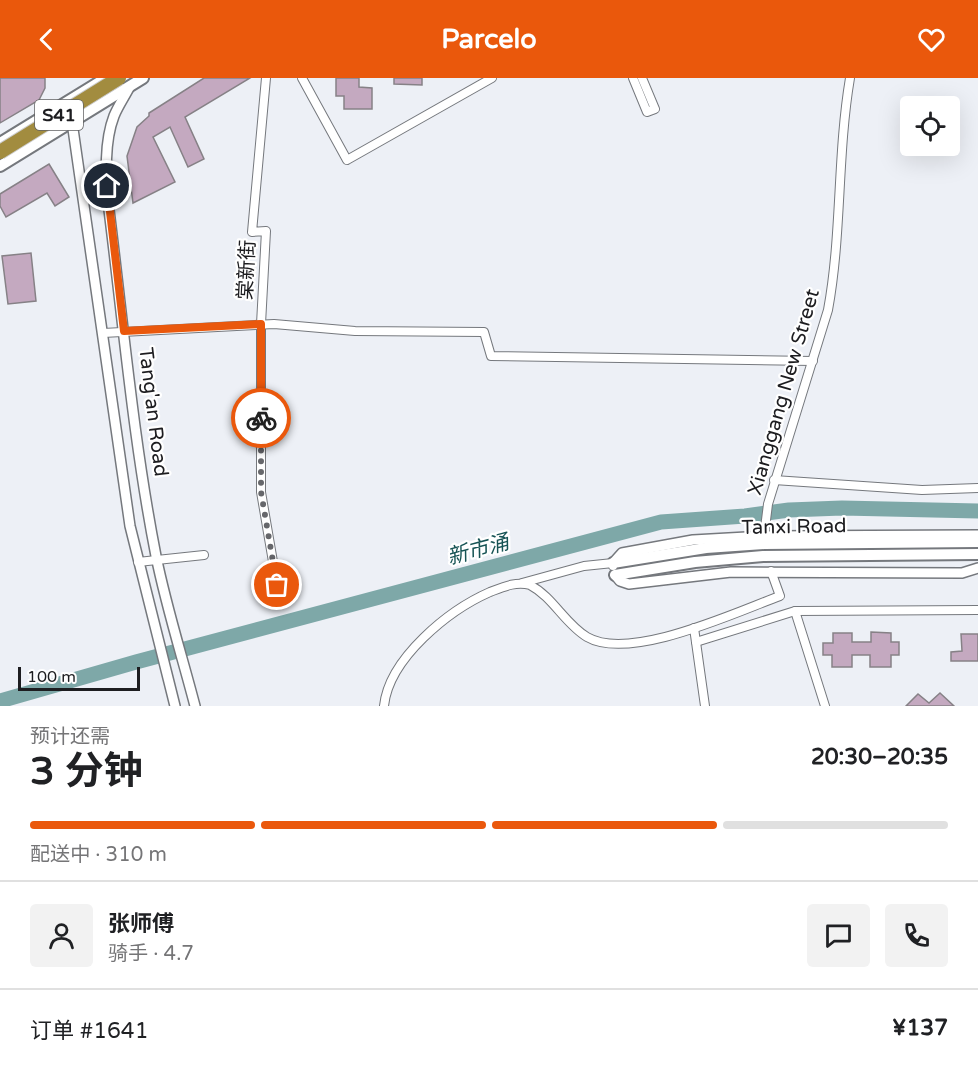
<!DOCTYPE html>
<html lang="zh">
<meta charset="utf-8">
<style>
body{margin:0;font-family:"Varela Round","Noto Sans SC",sans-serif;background:#f2f2f2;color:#202124;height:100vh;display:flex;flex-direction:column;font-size:22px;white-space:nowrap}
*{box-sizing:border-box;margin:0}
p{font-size:20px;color:#757577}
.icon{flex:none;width:33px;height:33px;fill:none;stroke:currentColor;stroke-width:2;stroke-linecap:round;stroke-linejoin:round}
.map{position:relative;height:628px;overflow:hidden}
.drawer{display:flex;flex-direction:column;background:#fff;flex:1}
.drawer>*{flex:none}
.tools{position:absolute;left:900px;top:18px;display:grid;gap:12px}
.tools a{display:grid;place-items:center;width:60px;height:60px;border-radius:6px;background:#fff;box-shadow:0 6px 24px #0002;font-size:30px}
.scale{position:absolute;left:18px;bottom:15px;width:122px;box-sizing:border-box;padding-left:6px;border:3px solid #1d1d20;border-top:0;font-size:16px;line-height:21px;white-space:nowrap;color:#1d1d20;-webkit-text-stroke:4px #fff;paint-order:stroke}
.pin{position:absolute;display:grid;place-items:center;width:51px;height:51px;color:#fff;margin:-26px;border:3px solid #fff;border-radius:50%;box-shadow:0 2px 6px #0007}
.courier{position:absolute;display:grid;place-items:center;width:60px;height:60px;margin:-30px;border:4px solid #ea580c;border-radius:50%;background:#fff;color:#222;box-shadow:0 2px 8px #0007}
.summary em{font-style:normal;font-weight:700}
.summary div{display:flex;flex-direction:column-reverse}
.summary{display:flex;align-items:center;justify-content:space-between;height:102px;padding:0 30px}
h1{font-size:39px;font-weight:700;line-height:45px}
.bar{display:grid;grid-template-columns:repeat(4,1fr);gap:9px 6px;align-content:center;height:72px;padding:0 30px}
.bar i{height:8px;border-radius:4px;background:#e0e0e0}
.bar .active{background:#ea580c}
.bar p{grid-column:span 4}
.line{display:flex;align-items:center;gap:15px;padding:0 30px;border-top:2px solid #e0e0e0}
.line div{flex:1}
.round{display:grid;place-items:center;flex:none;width:63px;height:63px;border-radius:6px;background:#f2f2f2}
header{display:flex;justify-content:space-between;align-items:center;height:78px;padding:0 30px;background:#ea580c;color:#fff;font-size:27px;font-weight:700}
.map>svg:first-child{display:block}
</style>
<header><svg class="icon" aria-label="back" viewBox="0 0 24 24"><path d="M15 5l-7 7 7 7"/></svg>Parcelo<svg class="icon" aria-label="heart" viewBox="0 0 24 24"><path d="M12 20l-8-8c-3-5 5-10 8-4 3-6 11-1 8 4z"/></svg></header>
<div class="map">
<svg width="978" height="628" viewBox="0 0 978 628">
<rect width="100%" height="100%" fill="#edf0f6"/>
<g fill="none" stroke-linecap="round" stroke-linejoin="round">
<polyline stroke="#7ea8a8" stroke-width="15" points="0,623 136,584 661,444 745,438 789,432 842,430 978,433"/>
</g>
<g fill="#c4a9c0" stroke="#868186" stroke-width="1.5">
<polygon points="0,0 45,0 45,10 39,22 0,45"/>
<polygon points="204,0 250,0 185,39 204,81 188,89 170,49 153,59 175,104 133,125 127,78 137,49 149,38 149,35"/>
<polygon points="336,0 359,0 359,9 372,10 372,31 344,31 344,18 336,18"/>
<polygon points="394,0 422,0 422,7 394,6"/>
<polygon points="49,86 69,119 55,128 47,115 6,139 0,128 0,116"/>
<polygon points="31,175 36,223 8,226 2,178"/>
<polygon points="871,554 891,555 891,564 899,564 899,577 891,577 891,589 870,589 870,577 852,577 852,589 832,589 832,577 823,577 823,565 833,565 833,555 852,555 852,564 871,564"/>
<polygon points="961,556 978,556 978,583 951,583 951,574 962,573"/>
<polygon points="940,615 954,628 906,628 918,616 929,625"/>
</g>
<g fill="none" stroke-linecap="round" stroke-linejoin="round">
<defs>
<g id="minor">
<polyline points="266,0 252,154 266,153 261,246 261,414 277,507"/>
<polyline points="302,0 347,82 492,0"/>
<polyline points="633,0 647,34 655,31 642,0"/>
<polyline points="103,255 274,246 355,253 484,254 491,278 813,283"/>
<polyline points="774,402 922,412 978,410"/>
<path d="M764 458 768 426 828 232C842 156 837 77 850 0"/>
<polyline points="138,484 204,477"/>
<polyline points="522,505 584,488 613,485 613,488"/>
<polyline points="795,533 825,628"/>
<polyline points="694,550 705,628"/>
<polyline points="696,564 795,533 978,532"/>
<path d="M384 628C389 580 449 532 490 514 503 509 516 503 530 507 553 519 565 546 587 559 630 584 736 534 780 518L771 493"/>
</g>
<g id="tertiary">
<path d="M130 8C125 18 118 28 114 38 104 64 106 97 108 124 123 242 133 361 156 478 166 528 182 578 195 628"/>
<polyline points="71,37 130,448 175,628"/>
<polyline points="613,485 622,475 693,462 764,458 978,457"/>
<polyline points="615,497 620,503 629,506 731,494 962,495 978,490"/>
</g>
<g id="secondary">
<polyline points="0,65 106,0"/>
<polyline points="0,88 143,0"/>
<polyline points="613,485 706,470 764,466 978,464"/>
<polyline points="615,497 695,484 763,478 978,476"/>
</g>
</defs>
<use href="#minor" stroke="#75787d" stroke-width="10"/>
<use href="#tertiary" stroke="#75787d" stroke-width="12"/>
<use href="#secondary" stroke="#75787d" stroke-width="14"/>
<use href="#minor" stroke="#fff" stroke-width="8"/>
<use href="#tertiary" stroke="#fff" stroke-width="9"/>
<use href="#secondary" stroke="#fff" stroke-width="10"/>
<defs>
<polyline id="motorway-bridge" points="0,74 119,0"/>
</defs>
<use href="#motorway-bridge" stroke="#cdcdce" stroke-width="16" stroke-linecap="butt"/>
<use href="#motorway-bridge" stroke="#a28c3f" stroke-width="14"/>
</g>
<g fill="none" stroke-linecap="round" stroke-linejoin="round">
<polyline stroke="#66676b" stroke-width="6" stroke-dasharray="0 10.8" points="261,340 261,414 277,507"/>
<polyline stroke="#ea580c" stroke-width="8" points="107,108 124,253 261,246 261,340"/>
</g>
<g text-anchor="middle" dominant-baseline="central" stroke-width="4.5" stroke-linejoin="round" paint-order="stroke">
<rect fill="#fff" stroke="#616163" stroke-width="1.5" x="35" y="22" width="48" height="30" rx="4.5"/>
<g font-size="18" font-weight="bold" fill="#1d1d20">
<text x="59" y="37">S41</text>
</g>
<g font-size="20" fill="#1d1d20" stroke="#fff">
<text transform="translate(247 192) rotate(-87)">棠新街</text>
<text transform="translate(784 314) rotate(-74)">Xianggang New Street</text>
<text transform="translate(153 334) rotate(83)">Tang'an Road</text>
<text transform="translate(794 449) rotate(-1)">Tanxi Road</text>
</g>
<g font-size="21" font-style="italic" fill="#165354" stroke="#fff">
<text transform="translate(478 472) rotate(-15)">新市涌</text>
</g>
</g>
</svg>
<div class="tools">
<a><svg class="icon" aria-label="locate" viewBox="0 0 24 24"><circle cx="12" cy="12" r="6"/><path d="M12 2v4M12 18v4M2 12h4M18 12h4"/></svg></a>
</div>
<div class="scale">100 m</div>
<div class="pin" style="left:277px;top:507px;background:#ea580c"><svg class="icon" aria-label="bag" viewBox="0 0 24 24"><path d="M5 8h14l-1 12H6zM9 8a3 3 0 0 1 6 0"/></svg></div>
<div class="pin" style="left:107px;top:108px;background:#1f2937"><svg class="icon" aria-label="home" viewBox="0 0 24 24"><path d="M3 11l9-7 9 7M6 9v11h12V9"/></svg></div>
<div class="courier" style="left:261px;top:340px"><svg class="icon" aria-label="bike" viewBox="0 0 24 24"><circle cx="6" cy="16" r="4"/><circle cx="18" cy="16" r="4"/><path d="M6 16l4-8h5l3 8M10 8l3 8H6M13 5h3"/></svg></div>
</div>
<section class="drawer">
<div class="summary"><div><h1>3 分钟</h1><p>预计还需</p></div><em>20:30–20:35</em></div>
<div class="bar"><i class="active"></i><i class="active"></i><i class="active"></i><i></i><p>配送中 · 310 m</p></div>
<div class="line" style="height:108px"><a class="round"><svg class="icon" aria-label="person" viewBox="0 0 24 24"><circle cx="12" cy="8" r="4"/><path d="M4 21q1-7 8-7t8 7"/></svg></a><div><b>张师傅</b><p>骑手 · 4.7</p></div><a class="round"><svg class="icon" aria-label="chat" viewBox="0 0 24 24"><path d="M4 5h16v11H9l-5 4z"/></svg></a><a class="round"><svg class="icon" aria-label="phone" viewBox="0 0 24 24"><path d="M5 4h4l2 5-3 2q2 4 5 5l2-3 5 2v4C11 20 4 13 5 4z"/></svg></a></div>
<div class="line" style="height:78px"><div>订单 #1641</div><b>¥137</b></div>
</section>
